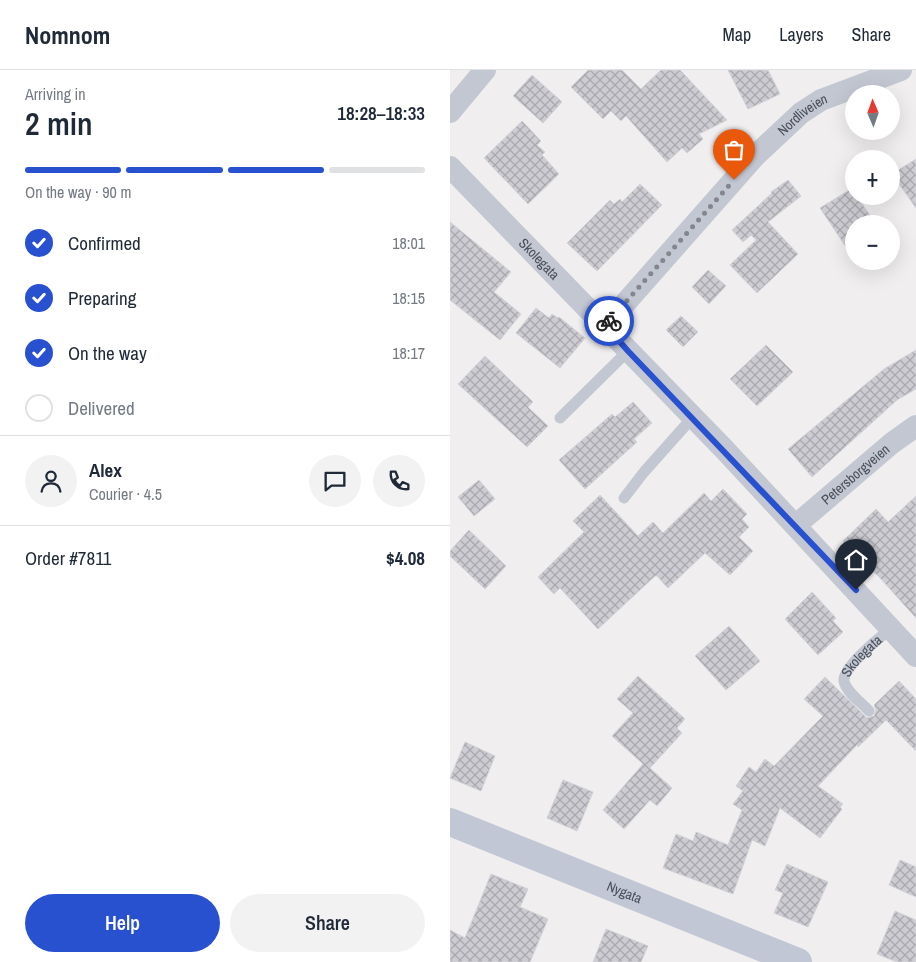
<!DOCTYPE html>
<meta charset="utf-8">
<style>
body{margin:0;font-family:"Archivo Narrow",sans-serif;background:#f2f2f3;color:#1f2937;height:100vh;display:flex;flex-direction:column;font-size:19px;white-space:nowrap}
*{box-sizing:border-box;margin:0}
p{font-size:16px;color:#747a83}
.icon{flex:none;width:28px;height:28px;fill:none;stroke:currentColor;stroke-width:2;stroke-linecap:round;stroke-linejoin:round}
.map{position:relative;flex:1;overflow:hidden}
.sheet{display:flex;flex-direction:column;background:#fff;width:450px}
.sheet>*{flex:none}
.needle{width:32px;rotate:358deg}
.tools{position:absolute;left:395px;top:15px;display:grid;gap:10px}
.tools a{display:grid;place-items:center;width:55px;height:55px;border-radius:50%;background:#fff;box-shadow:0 5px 20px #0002;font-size:25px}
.pin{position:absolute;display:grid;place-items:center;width:42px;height:42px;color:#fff;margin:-51px -21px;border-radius:50% 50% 50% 0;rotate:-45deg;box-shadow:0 0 5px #0007}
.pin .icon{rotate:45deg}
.courier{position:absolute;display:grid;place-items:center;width:50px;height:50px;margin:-25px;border:4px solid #2851d0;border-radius:50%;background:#fff;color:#222;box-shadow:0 1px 6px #0007}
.overview em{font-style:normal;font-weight:600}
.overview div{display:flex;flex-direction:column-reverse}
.overview{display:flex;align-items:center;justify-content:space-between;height:85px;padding:0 25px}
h1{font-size:32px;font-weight:600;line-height:38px}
.bar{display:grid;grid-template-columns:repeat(4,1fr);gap:8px 5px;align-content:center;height:60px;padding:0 25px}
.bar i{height:6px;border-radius:4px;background:#e0e1e3}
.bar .selected{background:#2851d0}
.bar p{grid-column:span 4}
.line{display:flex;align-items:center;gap:12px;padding:0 25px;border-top:1px solid #e0e1e3}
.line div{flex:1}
.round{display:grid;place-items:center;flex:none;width:52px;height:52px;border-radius:26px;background:#f2f2f3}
ol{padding:0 25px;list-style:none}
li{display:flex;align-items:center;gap:15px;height:55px}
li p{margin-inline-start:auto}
li .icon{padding:5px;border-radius:50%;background:#2851d0;color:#fff;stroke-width:4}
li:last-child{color:#747a83}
li i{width:28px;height:28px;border:2px solid #e0e1e3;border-radius:50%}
.primary-button{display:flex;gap:10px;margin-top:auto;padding:10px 25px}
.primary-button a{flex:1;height:58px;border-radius:30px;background:#2851d0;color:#fff;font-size:20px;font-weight:600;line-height:58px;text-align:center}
.primary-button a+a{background:#f2f2f3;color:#1f2937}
header{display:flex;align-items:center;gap:30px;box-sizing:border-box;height:70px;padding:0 25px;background:#fff;border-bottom:1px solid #e0e1e3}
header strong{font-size:24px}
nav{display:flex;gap:28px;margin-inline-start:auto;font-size:18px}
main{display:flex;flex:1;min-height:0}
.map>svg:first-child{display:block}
</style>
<header>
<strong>Nomnom</strong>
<nav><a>Map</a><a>Layers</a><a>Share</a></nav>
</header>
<main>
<section class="sheet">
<div class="overview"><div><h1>2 min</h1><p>Arriving in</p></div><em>18:28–18:33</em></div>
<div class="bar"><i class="selected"></i><i class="selected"></i><i class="selected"></i><i></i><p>On the way · 90 m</p></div>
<ol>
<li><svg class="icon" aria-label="check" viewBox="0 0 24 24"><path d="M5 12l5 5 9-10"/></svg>Confirmed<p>18:01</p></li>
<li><svg class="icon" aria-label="check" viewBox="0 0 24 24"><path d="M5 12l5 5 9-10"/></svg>Preparing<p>18:15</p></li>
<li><svg class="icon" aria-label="check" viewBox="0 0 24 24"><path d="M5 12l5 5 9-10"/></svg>On the way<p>18:17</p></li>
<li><i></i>Delivered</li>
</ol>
<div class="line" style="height:90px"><a class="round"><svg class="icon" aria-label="person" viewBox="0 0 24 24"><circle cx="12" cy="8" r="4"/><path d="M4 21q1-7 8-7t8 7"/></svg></a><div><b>Alex</b><p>Courier · 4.5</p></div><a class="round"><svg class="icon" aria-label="chat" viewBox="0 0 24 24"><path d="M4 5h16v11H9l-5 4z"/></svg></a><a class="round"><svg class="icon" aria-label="phone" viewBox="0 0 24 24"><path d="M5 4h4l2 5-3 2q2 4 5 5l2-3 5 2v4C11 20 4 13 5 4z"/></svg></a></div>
<div class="line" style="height:65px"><div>Order #7811</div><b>$4.08</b></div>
<div class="primary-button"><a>Help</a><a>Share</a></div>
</section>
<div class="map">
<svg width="466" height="892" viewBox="0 0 466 892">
<defs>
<pattern id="building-cross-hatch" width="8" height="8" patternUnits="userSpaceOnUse" patternTransform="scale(1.25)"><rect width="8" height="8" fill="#ccccd2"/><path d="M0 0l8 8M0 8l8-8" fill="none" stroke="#a8a8ad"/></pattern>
</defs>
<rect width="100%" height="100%" fill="#f0eeee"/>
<g fill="url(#building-cross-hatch)" stroke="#d2d3d9">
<polygon points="138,0 172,0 191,19 211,0 230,0 277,50 249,64 253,69 237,83 232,78 217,92 176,46 171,51 161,41 153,49 121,17"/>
<polygon points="278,0 318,0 330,24 298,39"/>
<polygon points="82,5 112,32 93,53 63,26"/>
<polygon points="72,51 91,71 87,75 95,82 92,85 109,104 78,134 34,88"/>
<polygon points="466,89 466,138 442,104"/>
<polygon points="338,110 351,126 318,152 348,184 307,223 280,195 306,170 301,165 293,172 282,160 322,123 321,122"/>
<polygon points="190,114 212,135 147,201 117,173 160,130 164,134 170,129 172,132"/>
<polygon points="401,119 404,126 408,128 426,154 404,154 404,189 370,138"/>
<polygon points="0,152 61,202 44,222 71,244 50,270 0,230"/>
<polygon points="258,200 276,216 259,234 242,217"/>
<polygon points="86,238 99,248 102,244 108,248 109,247 135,268 110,298 66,263"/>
<polygon points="231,246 248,262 233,277 216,260"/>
<polygon points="316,275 343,302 307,336 280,309"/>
<polygon points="466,280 466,319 447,330 362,407 338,379 434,299"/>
<polygon points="35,286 83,332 78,337 98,356 77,377 8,314"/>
<polygon points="183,332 202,353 184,369 187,372 135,419 109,390 162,344 165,347"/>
<polygon points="29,410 45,429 24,446 8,427"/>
<polygon points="273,419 297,444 292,449 299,457 289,467 303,481 280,505 255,483 218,518 207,506 205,506 148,559 110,518 104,524 88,507 134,462 123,451 150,425 188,466 203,452 213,463 254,423 261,431"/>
<polygon points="466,426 466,548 431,509 393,471 426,439 438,452"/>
<polygon points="19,460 56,496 35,519 0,486 0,481"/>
<polygon points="362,522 386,548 383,551 393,562 368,585 335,549"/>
<polygon points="279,556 310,591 276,620 245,586"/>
<polygon points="188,606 235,649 227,658 232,663 200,698 222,718 207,736 200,730 174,759 153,740 193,694 162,666 183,643 167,629"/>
<polygon points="375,607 417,648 424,646 426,640 424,635 449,611 466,629 466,681 436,650 408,677 407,675 368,716 393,734 390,737 392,739 370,768 330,738 315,776 302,770 283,824 213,798 226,764 243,771 246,762 278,775 292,740 283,734 293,721 286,716 299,697 306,702 315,689 324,696 373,646 354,629"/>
<polygon points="15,672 45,686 31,721 0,708"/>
<polygon points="113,710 143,722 127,761 97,748"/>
<polygon points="450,790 466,797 466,827 439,815"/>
<polygon points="337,794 378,812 358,857 324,843 333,823 325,820"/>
<polygon points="41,804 78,819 70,837 98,849 80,892 0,892 0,860 15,868"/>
<polygon points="445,841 466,850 466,892 447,892 427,884"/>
<polygon points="156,859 198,876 191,892 143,892"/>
</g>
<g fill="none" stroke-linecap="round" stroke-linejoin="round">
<g stroke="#c2c7d2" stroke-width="11">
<polyline points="110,348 178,281"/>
<polyline points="174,428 194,402 243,347"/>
<path id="s1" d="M419 641C412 633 396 622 394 611 392 598 431 566 441 559"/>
</g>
<g stroke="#c2c7d2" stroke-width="22">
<polyline points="0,42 35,0"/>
<path id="s2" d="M0 97 274 379 466 586"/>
<path id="s3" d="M155 256 305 86 351 43 371 30 451 0"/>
<path id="s4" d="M346 455 442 373 466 356"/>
</g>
<path stroke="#c2c7d5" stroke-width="28" id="s5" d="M0 752 348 892"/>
</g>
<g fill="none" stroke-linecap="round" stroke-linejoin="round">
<polyline stroke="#83868e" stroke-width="5" stroke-dasharray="0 9" points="159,251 284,110"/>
<polyline stroke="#2851d0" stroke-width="6" points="159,251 156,256 178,281 406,520"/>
</g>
<g text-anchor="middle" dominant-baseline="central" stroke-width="4.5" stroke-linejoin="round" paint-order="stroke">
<g font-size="14" fill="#484e5a" stroke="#fff">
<text stroke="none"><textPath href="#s3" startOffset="290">Nordliveien</textPath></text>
<text stroke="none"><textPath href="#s2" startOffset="128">Skolegata</textPath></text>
<text stroke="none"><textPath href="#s4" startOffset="78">Petersborgveien</textPath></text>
<text stroke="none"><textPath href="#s1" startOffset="71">Skolegata</textPath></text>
<text stroke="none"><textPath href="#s5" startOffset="188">Nygata</textPath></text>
</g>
</g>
</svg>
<div class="tools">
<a><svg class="needle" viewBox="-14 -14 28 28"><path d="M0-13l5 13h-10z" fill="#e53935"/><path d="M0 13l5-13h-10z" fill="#747a83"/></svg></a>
<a>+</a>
<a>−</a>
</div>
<div class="pin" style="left:284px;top:110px;background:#ea580c"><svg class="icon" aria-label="bag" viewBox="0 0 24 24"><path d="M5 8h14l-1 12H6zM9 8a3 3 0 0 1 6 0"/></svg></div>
<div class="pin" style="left:406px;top:520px;background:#1f2937"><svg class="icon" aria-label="home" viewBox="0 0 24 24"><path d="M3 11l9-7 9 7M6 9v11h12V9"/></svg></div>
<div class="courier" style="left:159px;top:251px"><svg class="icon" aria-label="bike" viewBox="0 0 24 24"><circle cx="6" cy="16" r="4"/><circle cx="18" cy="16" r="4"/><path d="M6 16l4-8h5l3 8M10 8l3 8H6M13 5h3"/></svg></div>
</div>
</main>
